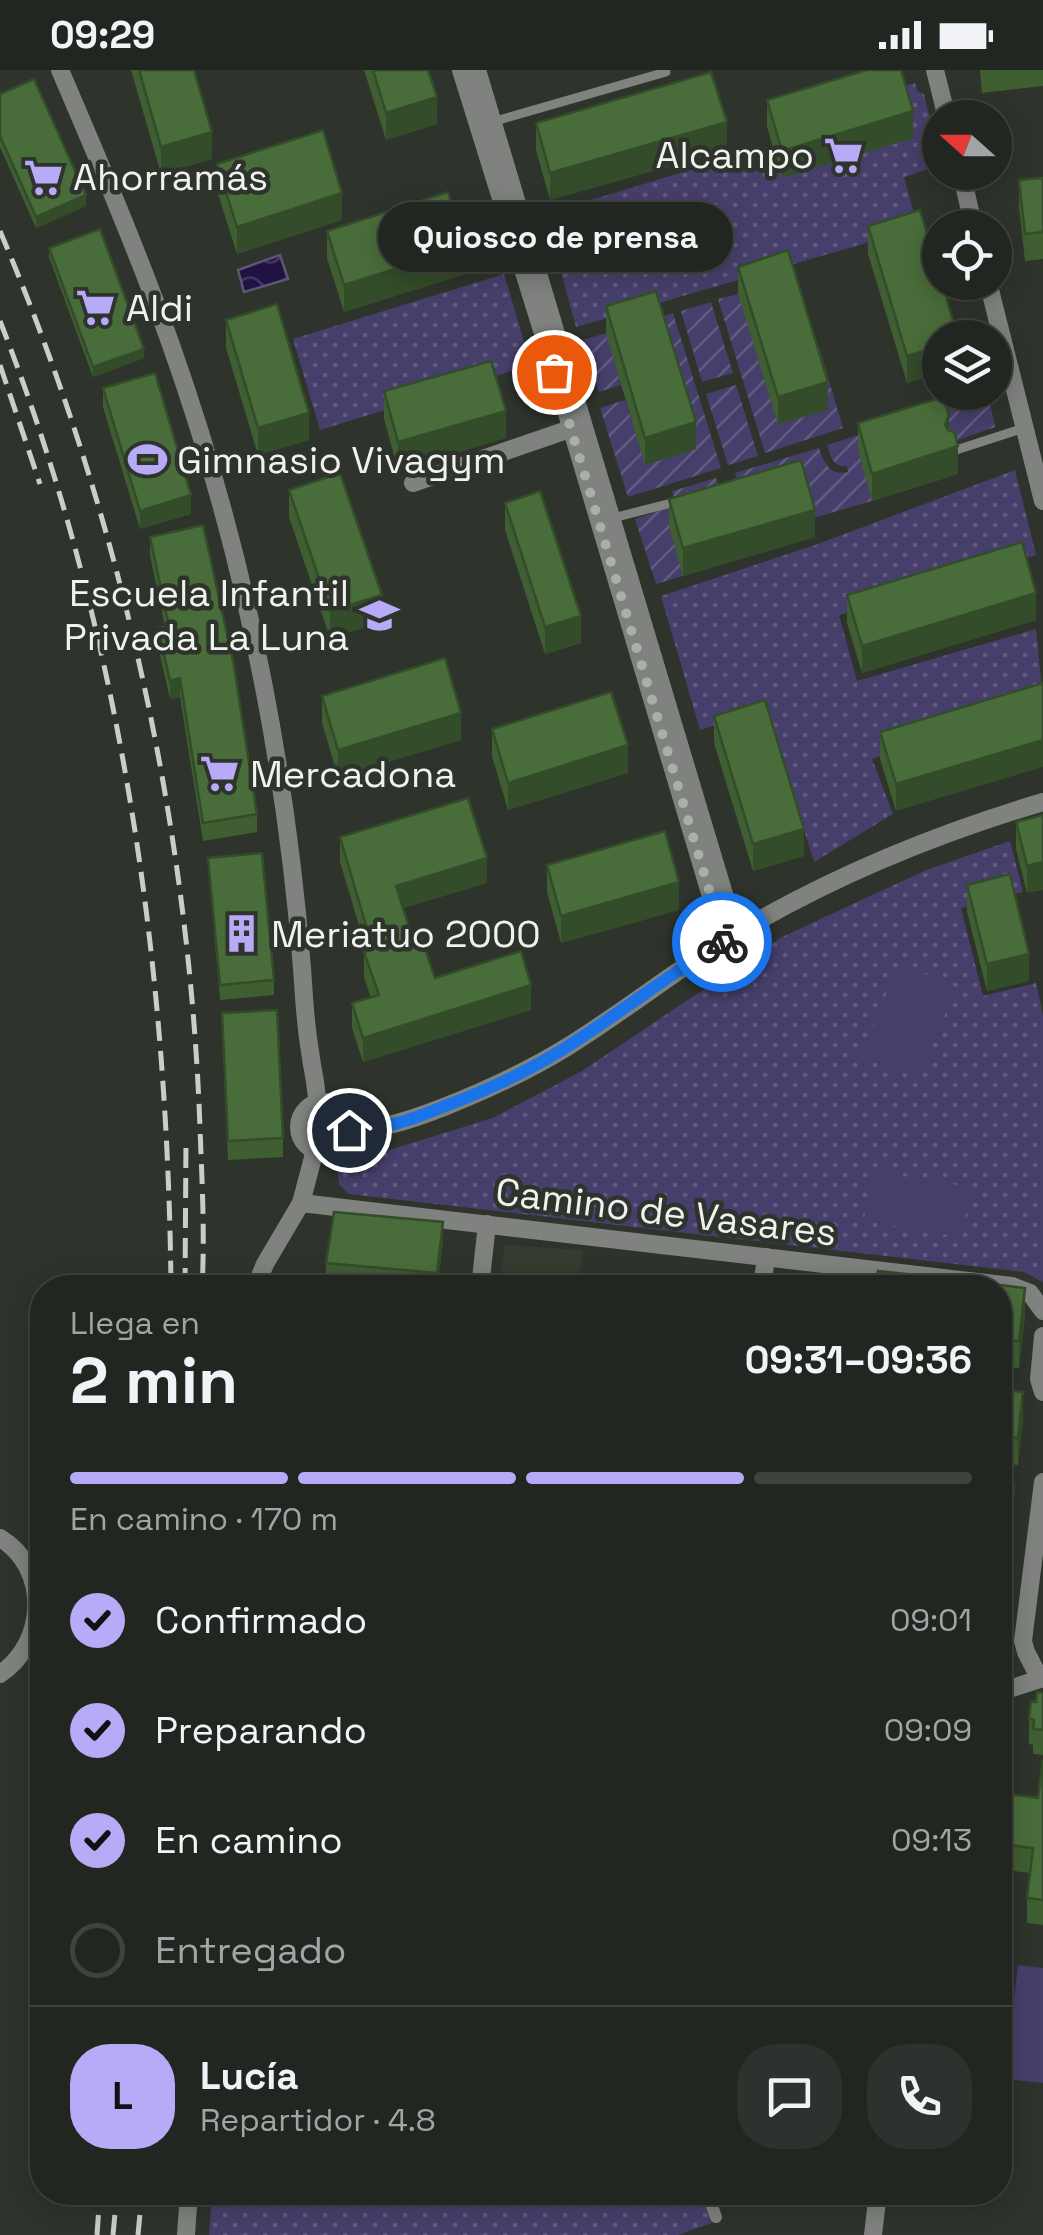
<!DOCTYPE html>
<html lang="es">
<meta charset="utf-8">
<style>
body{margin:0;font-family:"Space Grotesk",sans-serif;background:#2e322e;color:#f1f3f6;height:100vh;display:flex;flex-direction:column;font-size:38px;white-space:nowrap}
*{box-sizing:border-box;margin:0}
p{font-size:32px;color:#a2a5a5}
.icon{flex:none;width:55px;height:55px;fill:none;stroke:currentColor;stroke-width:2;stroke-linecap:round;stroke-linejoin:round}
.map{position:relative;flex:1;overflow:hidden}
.panel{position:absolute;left:30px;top:1205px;width:982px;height:930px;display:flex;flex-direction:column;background:#222621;border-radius:40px;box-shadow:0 5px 25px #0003,0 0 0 2px #3f433f}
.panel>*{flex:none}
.needle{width:65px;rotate:291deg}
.tools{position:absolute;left:922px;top:30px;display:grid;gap:20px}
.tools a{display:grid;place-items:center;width:90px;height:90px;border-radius:50%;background:#222621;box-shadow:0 5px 25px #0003,0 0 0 2px #3f433f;font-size:50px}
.pin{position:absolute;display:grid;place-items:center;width:85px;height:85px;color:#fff;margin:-42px;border:5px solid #fff;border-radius:50%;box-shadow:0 2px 10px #0007}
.courier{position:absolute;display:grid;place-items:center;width:100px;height:100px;margin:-50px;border:8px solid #1a73e8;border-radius:50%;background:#fff;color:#222;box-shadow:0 2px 12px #0007}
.bubble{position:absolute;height:70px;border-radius:35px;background:#222621;box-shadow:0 5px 25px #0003,0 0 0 2px #3f433f;font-size:32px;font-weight:600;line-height:70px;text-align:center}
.head em{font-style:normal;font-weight:600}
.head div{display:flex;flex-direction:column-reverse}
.head{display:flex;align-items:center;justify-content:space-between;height:170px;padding:0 40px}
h1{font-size:65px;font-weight:600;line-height:75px}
.bar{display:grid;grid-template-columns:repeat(4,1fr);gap:15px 10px;align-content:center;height:120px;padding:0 40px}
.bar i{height:12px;border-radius:8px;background:#3f433f}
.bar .current{background:#b7abf8}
.bar p{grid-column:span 4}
.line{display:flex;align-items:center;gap:25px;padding:0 40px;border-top:2px solid #3f433f}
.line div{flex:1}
.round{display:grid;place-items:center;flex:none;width:105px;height:105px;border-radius:40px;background:#2e322e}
ol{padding:0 40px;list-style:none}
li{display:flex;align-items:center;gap:30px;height:110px}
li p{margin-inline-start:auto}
li .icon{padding:10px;border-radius:50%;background:#b7abf8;color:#111;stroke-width:4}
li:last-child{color:#a2a5a5}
li i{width:55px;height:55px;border:5px solid #3f433f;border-radius:50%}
.status{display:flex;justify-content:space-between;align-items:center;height:70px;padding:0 50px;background:#222621;direction:ltr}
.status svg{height:28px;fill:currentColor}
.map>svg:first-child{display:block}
</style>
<div class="status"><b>09:29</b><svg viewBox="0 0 49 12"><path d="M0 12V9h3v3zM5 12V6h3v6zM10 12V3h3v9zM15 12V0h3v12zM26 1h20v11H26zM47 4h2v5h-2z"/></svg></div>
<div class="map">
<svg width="1043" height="2165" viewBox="0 0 1043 2165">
<defs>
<pattern id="park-dots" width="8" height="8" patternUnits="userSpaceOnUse" patternTransform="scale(2.5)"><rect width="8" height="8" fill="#473f6b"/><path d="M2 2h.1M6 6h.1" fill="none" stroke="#625b80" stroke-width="1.8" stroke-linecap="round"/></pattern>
<pattern id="garden-furrows" width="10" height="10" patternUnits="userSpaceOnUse" patternTransform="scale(2.5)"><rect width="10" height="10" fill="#473f6b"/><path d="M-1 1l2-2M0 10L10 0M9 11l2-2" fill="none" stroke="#625b80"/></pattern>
<pattern id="water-waves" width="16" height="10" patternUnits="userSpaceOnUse" patternTransform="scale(2.5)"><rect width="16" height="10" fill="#201344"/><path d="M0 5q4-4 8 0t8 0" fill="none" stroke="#41365f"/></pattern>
</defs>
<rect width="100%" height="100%" fill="#2e332c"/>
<polygon fill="#333c2f" points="504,1175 583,1180 578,1217 500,1217"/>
<g fill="url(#park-dots)">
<polygon points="915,13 917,21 924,24 940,89 940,95 904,107 918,158 576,257 545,144 772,75 898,18"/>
<polygon points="504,204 531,295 320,360 293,269"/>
<polygon points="1015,400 1036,485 839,545 857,611 1036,559 1043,631 872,689 893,744 814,792 766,638 700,660 661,526 818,474"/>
<polygon points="1010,771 1023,822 961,838 983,926 1036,913 1043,945 1043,1212 1024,1202 349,1124 339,1114 337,1096 493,1048 582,1001 780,868 924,801"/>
<polygon points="212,2122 707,2123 717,2151 678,2165 209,2165"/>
</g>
<g fill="url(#garden-furrows)">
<polygon points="738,224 810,280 819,277 843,358 765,383 718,229"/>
<polygon points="711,232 733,303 702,312 681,241"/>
<polygon points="673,243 721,398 628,427 600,338 625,330 646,395 656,248"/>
<polygon points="606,263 621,315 599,322 583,270"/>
<polygon points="736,315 758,386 728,395 706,324"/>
<polygon points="989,328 995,357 949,373 884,357"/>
<path d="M875 360 864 397 872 431 810 449 744 434 735 403 819 378C824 393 830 406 848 402L847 396C833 398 831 386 827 375Z"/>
<polygon points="716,408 725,439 683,506 656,514 635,449 676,435 672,421"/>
</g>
<g fill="#473f6b">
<polygon points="899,893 956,917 919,1009 861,986"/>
<polygon points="872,1101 970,1117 962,1167 864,1151"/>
<polygon points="1018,1895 1043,1898 1043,2013 1005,2009"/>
</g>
<polygon fill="url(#water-waves)" stroke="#5e5677" stroke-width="2.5" points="280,185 288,209 244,222 238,200"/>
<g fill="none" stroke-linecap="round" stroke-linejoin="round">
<g stroke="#7f827e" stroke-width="9">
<polyline points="492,52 666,2"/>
<polyline points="953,381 1024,358"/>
<polyline points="613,448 675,432"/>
</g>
<polyline stroke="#7f827e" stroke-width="12" points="707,2122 716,2147"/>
<g stroke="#7f827e" stroke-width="18">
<path d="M60 0C99 91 138 182 171 275 242 475 285 686 302 898 304 925 305 953 310 981 312 999 317 1015 317 1033"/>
<polyline points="461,0 546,273 724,870"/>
<polyline points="477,0 736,864"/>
<polyline points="935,0 947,48"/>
<polyline points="961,102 974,158"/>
<polyline points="988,212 1043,431"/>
<polyline points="413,413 570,359"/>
<circle cx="324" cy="1057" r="25"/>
<path d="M349 1060C382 1060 413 1049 444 1037 487 1020 528 1001 567 977 625 941 678 898 737 863 833 806 935 764 1043 732"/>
<polyline points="301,1133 1012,1216 1030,1223 1043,1241"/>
<polyline points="255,1218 265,1194 301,1133 315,1080"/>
<polyline points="480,1218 487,1154"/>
<polyline points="762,1218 766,1187"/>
<polyline points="1043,1266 1039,1309 1043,1322"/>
<path d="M0 1468C50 1498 47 1573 0 1604"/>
<polyline points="1040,1609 1026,1582 1023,1571 1043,1412"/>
<polyline points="1000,1622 1043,1608"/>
<polyline points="186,2165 189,2122"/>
<polyline points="873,2165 878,2122"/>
</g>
<g stroke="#cacdc8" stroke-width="5" stroke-dasharray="20 10" stroke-linecap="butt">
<path d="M0 161C120 443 189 753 200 1058 202 1112 205 1164 202 1218"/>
<path d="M0 251C120 557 167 886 171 1213"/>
<polyline points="0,295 40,414"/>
<polyline points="185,1218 186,1069"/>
<polyline points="97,2165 100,2122"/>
<polyline points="113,2165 117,2122"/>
<polyline points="138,2165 142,2122"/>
</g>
</g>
<g fill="#3f5e32">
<polygon points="131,0 194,0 212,89 161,104"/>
<polygon points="364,0 428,0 437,54 386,70"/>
<polygon points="980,0 1043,0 1043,16 982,23"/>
<polygon points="0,24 86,136 36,158 0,77"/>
<polygon points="767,30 913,68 782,108 767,57"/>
<polygon points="536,53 727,80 550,130 536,80"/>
<polygon points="217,94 342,150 237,184 217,121"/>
<polygon points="1043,108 1043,189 1025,191 1019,137 1019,110"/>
<polygon points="868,156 940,268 940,303 907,313 868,184"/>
<polygon points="327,161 465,204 344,242 327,188"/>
<polygon points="49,178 144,288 93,307 49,187"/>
<polygon points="738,197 828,340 778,354 738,224"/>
<polygon points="606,236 696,379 645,395 606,264"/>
<polygon points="226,250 309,370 258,385 226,278"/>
<polygon points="103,318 191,444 140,459 103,337"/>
<polygon points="384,321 506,368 398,400 384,349"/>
<polygon points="858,353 949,361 958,404 872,431 858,380"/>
<polygon points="289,420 382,552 330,568 289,447"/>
<polygon points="669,429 815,467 683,506 669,456"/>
<polygon points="505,433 581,573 545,584 505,460"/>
<polygon points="150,467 257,744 257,762 203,771 180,627 170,629 158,577 158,558 165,556 150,486"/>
<polygon points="847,525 1036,550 862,603 847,553"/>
<polygon points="1043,613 896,741 880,689 880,662"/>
<polygon points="322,626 461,670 338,707 322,653"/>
<polygon points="714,646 804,786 753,801 714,673"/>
<polygon points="492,659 628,703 508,740 492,686"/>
<polygon points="1043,745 1027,823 1016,779 1016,752"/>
<polygon points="340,767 487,813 403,838 412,866 435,908 531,940 363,992 352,958 352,933 371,928 364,907 364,882 367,882 340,792"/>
<polygon points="208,788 274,910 274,925 220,930"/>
<polygon points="547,795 679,840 561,873 547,822"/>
<polygon points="967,815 1029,911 987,921 967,842"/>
<polygon points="222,943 283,1068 283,1087 228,1090"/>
<polygon points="443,1171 437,1218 387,1218 326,1212 326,1193"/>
<polygon points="1000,1218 1025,1246 1019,1298 1000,1296"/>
<polygon points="1000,1320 1023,1350 1018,1395 1000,1393"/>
<polygon points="1000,1415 1014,1444 1008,1495 1000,1494"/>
<polygon points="1043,1623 1043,1685 1033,1684 1033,1675 1029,1674 1029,1649 1036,1632"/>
<polygon points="1043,1690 1043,1855 1027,1853 1027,1828 1030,1803 1000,1799 1000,1732 1038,1728"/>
</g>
<g fill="#334c29">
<polygon points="437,27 437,54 386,70 386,43"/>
<polygon points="913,41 913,68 782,108 782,81"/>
<polygon points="727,52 727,80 550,130 550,103"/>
<polygon points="212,62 212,89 161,104 161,77"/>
<polygon points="342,123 342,150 237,184 237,157"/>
<polygon points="86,125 86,136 36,158 36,147"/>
<polygon points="465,177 465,204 344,242 344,215"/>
<polygon points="940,276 940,303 907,313 907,286"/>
<polygon points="144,279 144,288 93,307 93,297"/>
<polygon points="828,312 828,340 778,354 778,327"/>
<polygon points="506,341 506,368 398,400 398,372"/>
<polygon points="309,343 309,370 258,385 258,358"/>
<polygon points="949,346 949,373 958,376 958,404 872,431 872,404 945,355"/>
<polygon points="696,352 696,379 645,395 645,368"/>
<polygon points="191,425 191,444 140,459 140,441"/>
<polygon points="815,440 815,467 683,506 683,478"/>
<polygon points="1036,523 1036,550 862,603 862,576"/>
<polygon points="382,525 382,552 330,568 330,541"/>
<polygon points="581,546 581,573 545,584 545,557"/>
<polygon points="180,608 180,627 170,629 170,611"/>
<polygon points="461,643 461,670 338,707 338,680"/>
<polygon points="1043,670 1043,697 896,741 896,714"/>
<polygon points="628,675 628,703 508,740 508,713"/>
<polygon points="804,759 804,786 753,801 753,774"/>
<polygon points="487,788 487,813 396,840 396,816"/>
<polygon points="1043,792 1043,820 1027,823 1027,796"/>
<polygon points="679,812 679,840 561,873 561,846"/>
<polygon points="1029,884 1029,911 987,921 987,894"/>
<polygon points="531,915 531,940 363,992 363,968"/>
<polygon points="443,1152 443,1171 437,1218 437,1203"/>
<polygon points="1025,1218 1025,1246 1019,1298 1019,1271"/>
<polygon points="1023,1322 1023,1350 1018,1395 1018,1368"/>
<polygon points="1014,1417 1014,1444 1008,1495 1008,1467"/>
</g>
<g fill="#496d3a" stroke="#334c29" stroke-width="2.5">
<polygon points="139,0 194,0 212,62 161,77"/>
<polygon points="373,0 428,0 437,27 386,43"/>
<polygon points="867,0 901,0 913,41 782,81 767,30"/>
<polygon points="711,2 727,52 550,103 536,53"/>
<polygon points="34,9 86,125 36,147 0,66 0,24"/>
<polygon points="323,60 342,123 237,157 217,94"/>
<polygon points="1043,108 1043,162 1025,164 1019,110"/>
<polygon points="448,122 465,177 344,215 327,161"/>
<polygon points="920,140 940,206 940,212 942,212 958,268 940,268 940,276 907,286 868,156"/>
<polygon points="100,159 144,279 93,297 49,178"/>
<polygon points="788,180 828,312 778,327 738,197"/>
<polygon points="656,221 696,352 645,368 606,236"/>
<polygon points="277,234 309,343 258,358 226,250"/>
<polygon points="491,291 506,341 398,372 384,321"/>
<polygon points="155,303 191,425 140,441 103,318"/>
<polygon points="943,327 949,346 945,355 948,360 954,362 958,376 872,404 858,353"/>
<polygon points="801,390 815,440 683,478 669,429"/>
<polygon points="340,403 382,525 330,541 289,420"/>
<polygon points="540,421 581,546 545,557 505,433"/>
<polygon points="203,455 234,596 257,744 203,753 180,608 170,611 158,558 169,556 150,467"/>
<polygon points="1022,472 1036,523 862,576 847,525"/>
<polygon points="445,588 461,643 338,680 322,626"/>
<polygon points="1043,613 1043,670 896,714 880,662"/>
<polygon points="611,622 628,675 508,713 492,659"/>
<polygon points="765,630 804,759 753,774 714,646"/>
<polygon points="468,728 487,788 396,816 412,866 420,864 435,908 521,881 531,915 363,968 352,933 379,925 364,882 373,879 340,767"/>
<polygon points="1043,745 1043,792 1027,796 1016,752"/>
<polygon points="665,761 679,812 561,846 547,795"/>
<polygon points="262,783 274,910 220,915 208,788"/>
<polygon points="1010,804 1029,884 987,894 967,815"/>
<polygon points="277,940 283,1068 228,1071 222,943"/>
<polygon points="334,1142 443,1152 437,1203 326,1193"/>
<polygon points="878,1201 926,1206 925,1218 877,1218"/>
<polygon points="976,1212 1025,1218 1019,1271 1000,1269 1000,1218 975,1218"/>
<polygon points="1000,1320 1023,1322 1018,1368 1000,1366"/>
<polygon points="1000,1415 1014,1417 1008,1467 1000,1466"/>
<polygon points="1037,1622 1043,1623 1043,1660 1033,1659 1034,1650 1029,1649 1031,1631 1036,1632"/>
<polygon points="1043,1690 1043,1830 1027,1828 1033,1778 1000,1774 1001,1723 1038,1728"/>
</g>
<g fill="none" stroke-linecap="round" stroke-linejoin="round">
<polyline stroke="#abafa9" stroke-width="10" stroke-dasharray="0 18" points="554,302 724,870 722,872"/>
<path stroke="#1a73e8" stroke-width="12" d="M349 1060C383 1060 414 1049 445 1036 491 1019 535 998 576 971 625 939 672 903 722 872"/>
</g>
<defs>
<symbol id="supermarket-bare" viewBox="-9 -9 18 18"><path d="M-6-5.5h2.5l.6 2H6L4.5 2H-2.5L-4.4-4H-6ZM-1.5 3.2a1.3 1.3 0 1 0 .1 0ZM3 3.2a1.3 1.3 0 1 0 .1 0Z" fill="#b7abf8" stroke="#2e332c" stroke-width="2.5" paint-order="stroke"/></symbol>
<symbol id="stadium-bare" viewBox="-9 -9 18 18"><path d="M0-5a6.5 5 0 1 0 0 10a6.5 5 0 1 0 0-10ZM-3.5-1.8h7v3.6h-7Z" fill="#b7abf8" stroke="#2e332c" stroke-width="2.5" paint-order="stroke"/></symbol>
<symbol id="school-bare" viewBox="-9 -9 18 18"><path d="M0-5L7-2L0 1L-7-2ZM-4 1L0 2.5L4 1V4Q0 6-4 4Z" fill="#b7abf8" stroke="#2e332c" stroke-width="2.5" paint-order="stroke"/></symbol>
<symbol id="building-bare" viewBox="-9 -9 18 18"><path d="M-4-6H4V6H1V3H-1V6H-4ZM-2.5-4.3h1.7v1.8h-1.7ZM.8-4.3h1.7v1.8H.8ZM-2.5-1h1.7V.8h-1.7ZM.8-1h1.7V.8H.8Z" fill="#b7abf8" stroke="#2e332c" stroke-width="2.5" paint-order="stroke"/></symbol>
</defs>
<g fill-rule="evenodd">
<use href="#supermarket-bare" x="816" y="58" width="55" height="55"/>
<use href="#supermarket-bare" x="16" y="80" width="55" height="55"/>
<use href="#supermarket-bare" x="68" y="210" width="55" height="55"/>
<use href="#stadium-bare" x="120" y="362" width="55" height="55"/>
<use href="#school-bare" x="352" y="518" width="55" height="55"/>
<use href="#supermarket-bare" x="192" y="676" width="55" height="55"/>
<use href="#building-bare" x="214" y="836" width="55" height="55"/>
</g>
<g text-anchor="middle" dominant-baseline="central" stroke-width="9" stroke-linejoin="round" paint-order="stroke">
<g font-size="38" fill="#eff2ed" stroke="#2e332c" text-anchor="start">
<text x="814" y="85" text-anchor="end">Alcampo</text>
<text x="73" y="107">Ahorramás</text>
<text x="126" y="238">Aldi</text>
<text x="177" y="390">Gimnasio Vivagym</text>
<text x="349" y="523" text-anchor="end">Escuela Infantil<tspan x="349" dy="44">Privada La Luna</tspan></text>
<text x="250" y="704">Mercadona</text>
<text x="271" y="864">Meriatuo 2000</text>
</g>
<g font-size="38" fill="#eff2ed" stroke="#2e332c">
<text transform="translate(666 1142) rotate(7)">Camino de Vasares</text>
</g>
</g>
</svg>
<div class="tools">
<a><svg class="needle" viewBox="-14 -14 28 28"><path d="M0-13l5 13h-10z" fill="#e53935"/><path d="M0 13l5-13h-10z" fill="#a2a5a5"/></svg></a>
<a><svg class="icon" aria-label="locate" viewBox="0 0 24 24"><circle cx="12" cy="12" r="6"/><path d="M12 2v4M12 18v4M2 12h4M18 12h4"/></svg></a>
<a><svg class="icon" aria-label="layers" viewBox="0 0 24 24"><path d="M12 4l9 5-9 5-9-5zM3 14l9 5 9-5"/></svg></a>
</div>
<div class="pin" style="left:554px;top:302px;background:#ea580c"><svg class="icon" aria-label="bag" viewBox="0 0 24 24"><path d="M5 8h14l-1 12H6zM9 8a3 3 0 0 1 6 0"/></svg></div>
<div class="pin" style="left:349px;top:1060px;background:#1f2937"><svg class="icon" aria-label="home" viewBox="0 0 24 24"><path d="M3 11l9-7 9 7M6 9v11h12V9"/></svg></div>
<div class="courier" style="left:722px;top:872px"><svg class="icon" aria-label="bike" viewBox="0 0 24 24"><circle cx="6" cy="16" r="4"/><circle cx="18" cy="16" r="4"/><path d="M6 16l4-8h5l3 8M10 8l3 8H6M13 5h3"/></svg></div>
<div class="bubble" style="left:378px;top:132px;width:355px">Quiosco de prensa</div>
<section class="panel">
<div class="head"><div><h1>2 min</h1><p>Llega en</p></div><em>09:31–09:36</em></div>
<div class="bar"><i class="current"></i><i class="current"></i><i class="current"></i><i></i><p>En camino · 170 m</p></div>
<ol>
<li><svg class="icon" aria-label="check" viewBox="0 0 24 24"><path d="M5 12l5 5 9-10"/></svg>Confirmado<p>09:01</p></li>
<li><svg class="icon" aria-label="check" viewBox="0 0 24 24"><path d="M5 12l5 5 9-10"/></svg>Preparando<p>09:09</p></li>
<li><svg class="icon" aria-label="check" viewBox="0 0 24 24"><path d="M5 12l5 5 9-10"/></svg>En camino<p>09:13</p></li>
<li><i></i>Entregado</li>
</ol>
<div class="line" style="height:180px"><b class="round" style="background:#b7abf8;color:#111">L</b><div><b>Lucía</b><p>Repartidor · 4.8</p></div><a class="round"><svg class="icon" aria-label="chat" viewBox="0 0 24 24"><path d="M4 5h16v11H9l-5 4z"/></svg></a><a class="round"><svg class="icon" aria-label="phone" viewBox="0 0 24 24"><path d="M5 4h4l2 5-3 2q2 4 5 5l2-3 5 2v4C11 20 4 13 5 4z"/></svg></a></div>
</section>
</div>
